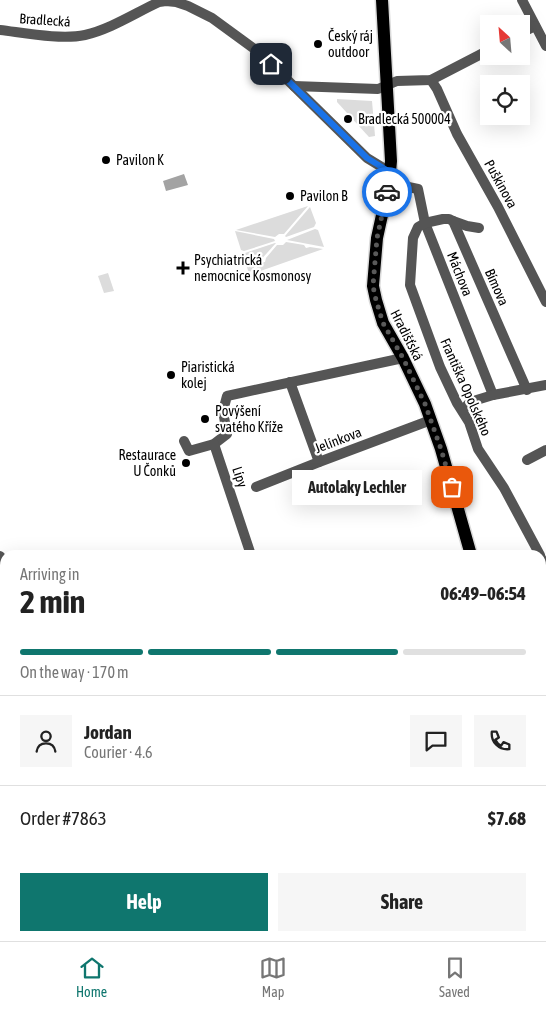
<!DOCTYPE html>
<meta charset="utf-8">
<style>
body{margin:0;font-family:"Asap Condensed",sans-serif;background:#f6f6f6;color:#222;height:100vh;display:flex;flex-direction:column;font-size:19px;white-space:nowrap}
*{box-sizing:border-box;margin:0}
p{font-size:16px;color:#767676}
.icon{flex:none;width:28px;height:28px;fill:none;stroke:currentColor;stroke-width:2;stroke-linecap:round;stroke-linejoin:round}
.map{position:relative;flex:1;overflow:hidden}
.side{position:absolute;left:0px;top:550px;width:546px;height:391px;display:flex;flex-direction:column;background:#fff;border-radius:15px 15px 0 0;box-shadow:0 5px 20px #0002}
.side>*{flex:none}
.needle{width:32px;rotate:334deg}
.fabs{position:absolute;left:480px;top:15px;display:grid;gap:10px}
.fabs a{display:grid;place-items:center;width:50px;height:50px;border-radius:0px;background:#fff;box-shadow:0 5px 20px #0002;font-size:25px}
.pin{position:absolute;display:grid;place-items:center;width:42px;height:42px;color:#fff;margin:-21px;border-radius:10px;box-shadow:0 2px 8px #0006}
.courier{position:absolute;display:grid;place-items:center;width:50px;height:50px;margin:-25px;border:4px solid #1a73e8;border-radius:50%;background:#fff;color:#222;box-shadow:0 1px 6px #0007}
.bubble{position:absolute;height:35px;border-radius:0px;background:#fff;box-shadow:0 5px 20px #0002;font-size:16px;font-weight:700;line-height:35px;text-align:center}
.overview em{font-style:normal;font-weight:700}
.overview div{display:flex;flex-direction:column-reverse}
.overview{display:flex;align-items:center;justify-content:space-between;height:85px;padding:0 20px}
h1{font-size:32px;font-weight:700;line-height:38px}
.bar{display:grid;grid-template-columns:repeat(4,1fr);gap:8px 5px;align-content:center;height:60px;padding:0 20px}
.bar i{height:6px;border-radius:4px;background:#e0e0e0}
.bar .selected{background:#0f766e}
.bar p{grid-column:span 4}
.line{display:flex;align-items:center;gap:12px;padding:0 20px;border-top:1px solid #e0e0e0}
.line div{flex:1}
.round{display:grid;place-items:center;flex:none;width:52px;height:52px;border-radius:0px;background:#f6f6f6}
.button{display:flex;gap:10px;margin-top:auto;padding:10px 20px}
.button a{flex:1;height:58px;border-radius:0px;background:#0f766e;color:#fff;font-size:20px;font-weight:700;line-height:58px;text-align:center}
.button a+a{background:#f6f6f6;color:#222}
.menu{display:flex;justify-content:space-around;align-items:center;height:70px;border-top:1px solid #e0e0e0;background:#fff;font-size:14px;color:#767676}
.menu a{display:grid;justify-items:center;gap:2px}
.menu .selected{color:#0f766e}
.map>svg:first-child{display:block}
</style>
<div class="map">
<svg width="546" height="941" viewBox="0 0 546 941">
<defs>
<pattern id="park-dots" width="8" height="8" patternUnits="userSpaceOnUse" patternTransform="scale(1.25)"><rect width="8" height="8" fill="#dcdcdc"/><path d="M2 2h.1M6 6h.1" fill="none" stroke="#bbb" stroke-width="1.8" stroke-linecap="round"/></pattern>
</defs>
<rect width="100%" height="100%" fill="#fff"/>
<g fill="#dcdcdc">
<polygon points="337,99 372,101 375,136 369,137 337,102"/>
<polygon points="308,206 284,234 279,234 275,237 236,230"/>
<polygon points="310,207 316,223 314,227 286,237 285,236"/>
<polygon points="315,229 318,230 324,247 287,240"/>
<polygon points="235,231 274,239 275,241 244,251 241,250"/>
<polygon points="286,242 304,245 306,248 310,247 323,249 252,274 262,262 265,262 266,258 277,245 283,245"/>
<polygon points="275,243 276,243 249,273 243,256 245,253"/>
<polygon points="108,273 114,291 104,293 98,276"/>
<polygon points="541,620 546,621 546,655 541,655"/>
<polygon points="117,936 251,936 251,941 115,941"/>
</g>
<polygon fill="url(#park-dots)" points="5,773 5,936 112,936 110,941 0,941 0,775"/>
<polygon fill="#a3a3a3" points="184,174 188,185 166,191 163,181"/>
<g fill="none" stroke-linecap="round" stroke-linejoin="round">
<defs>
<g id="major">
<polyline points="382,0 391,161 389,183 377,238 373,286 376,300 383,323 403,358 425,404 441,449 471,555"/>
<polyline points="0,753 5,750"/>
</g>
</defs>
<use href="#major" stroke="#dbdbdb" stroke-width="15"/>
<g stroke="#555" stroke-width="10">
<polyline points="522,0 546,46"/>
<path d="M0 30C25 33 61 40 85 35 111 29 135 13 159 2L166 1 176 2 188 6 212 18 260 53 367 158 385 169 389 183 418 189 425 223 493 395"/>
<polyline points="521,33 535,26"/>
<polyline points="431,80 437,89 457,134 498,207 546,302"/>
<polyline points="294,86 378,89 397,81 431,80 489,50"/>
<polyline points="453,221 467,226 479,228"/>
<polyline points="290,382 319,462"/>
<polyline points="527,390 453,221 449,219 443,219 425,223 418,227 413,238 410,285 440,367 457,403 469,422 478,449 504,488 540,555"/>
<polyline points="463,410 470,402 493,395 546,385"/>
<polyline points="184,441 189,451 214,444 227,434 223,411 227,396 403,358"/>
<polyline points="214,444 251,555"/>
<polyline points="527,460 546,450"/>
<polyline points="256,487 319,462 431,420"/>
<polyline points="0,556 5,564"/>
<polyline points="541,558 546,567"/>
<polyline points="541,614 546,614"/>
<polyline points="0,619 5,617"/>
<polyline points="0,685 5,682"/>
<polyline points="541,685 546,686"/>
<polyline points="541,935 546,934"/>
<polyline points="310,936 310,941"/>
<polyline points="384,936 385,941"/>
<path d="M469 941C481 936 493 938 506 938 512 938 519 937 526 936"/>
</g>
<use href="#major" stroke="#000" stroke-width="12"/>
</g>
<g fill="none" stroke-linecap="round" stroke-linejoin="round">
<polyline stroke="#595959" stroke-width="5" stroke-dasharray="0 9" points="387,192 377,238 373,286 376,300 383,323 403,358 425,404 441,449 452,487"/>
<polyline stroke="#1a73e8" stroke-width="6" points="271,64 367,158 385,169 389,183 387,192"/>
</g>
<g fill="#000" stroke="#fff" stroke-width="2">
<circle cx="318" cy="44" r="5"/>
<circle cx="348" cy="119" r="5"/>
<circle cx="106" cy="160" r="5"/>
<circle cx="290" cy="196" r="5"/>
<path d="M180.5 260.5h5v5h5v5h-5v5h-5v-5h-5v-5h5z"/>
<circle cx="171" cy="375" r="5"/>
<circle cx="205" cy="419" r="5"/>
<circle cx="186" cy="463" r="5"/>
</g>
<g text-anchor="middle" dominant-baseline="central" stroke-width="4.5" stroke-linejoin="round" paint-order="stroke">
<g font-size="14" fill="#000" stroke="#fff">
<text transform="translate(45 20) rotate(4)">Bradlecká</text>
<text transform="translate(501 184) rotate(61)">Puškinova</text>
<text transform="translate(460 274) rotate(68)">Máchova</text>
<text transform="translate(497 287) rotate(66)">Bímova</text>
<text transform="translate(407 335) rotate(63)">Hradišťská</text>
<text transform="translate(466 387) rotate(66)">Františka Opolského</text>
<text transform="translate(338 440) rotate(-21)">Jelínkova</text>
<text transform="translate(240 477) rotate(72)">Lípy</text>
</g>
<g font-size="14" fill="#000" stroke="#fff" text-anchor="start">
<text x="328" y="36">Český ráj<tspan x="328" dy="16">outdoor</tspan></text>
<text x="358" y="119">Bradlecká 500004</text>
<text x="116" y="160">Pavilon K</text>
<text x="300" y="196">Pavilon B</text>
<text x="194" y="260">Psychiatrická<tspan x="194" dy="16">nemocnice Kosmonosy</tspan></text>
<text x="181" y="367">Piaristická<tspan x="181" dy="16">kolej</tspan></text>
<text x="215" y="411">Povýšení<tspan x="215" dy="16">svatého Kříže</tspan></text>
<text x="176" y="455" text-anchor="end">Restaurace<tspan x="176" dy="16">U Čonků</tspan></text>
</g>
</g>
</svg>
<div class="fabs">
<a><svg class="needle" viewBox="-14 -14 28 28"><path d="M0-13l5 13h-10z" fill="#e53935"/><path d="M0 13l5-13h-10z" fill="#767676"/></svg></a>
<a><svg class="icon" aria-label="locate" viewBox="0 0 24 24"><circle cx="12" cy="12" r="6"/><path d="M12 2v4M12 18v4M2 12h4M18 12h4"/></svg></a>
</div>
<div class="pin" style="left:452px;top:487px;background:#ea580c"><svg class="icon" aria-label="bag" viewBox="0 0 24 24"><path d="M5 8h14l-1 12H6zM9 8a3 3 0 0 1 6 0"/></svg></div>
<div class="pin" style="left:271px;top:64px;background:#1f2937"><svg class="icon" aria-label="home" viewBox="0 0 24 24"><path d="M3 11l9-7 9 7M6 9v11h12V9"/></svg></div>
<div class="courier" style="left:387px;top:192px"><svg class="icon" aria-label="car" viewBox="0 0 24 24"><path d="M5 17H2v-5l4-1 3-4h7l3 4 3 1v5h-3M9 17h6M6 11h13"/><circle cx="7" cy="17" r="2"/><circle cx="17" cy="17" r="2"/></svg></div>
<div class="bubble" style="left:292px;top:470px;width:130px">Autolaky Lechler</div>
<section class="side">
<div class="overview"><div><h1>2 min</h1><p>Arriving in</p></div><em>06:49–06:54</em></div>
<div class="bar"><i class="selected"></i><i class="selected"></i><i class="selected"></i><i></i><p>On the way · 170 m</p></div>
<div class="line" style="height:90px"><a class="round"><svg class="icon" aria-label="person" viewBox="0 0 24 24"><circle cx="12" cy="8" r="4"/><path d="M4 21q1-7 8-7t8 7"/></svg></a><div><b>Jordan</b><p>Courier · 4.6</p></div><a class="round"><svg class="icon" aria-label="chat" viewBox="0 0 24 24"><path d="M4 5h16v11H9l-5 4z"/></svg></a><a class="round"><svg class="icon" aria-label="phone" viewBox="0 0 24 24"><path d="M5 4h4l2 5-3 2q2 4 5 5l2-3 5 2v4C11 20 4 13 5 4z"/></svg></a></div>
<div class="line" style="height:65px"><div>Order #7863</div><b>$7.68</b></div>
<div class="button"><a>Help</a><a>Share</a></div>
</section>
</div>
<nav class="menu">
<a class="selected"><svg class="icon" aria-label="home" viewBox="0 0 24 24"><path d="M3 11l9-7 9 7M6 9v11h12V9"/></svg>Home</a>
<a><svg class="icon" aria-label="map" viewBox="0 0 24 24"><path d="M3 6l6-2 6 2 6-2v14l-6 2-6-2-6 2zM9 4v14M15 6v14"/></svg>Map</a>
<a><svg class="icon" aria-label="saved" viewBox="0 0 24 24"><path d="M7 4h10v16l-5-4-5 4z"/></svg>Saved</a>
</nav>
